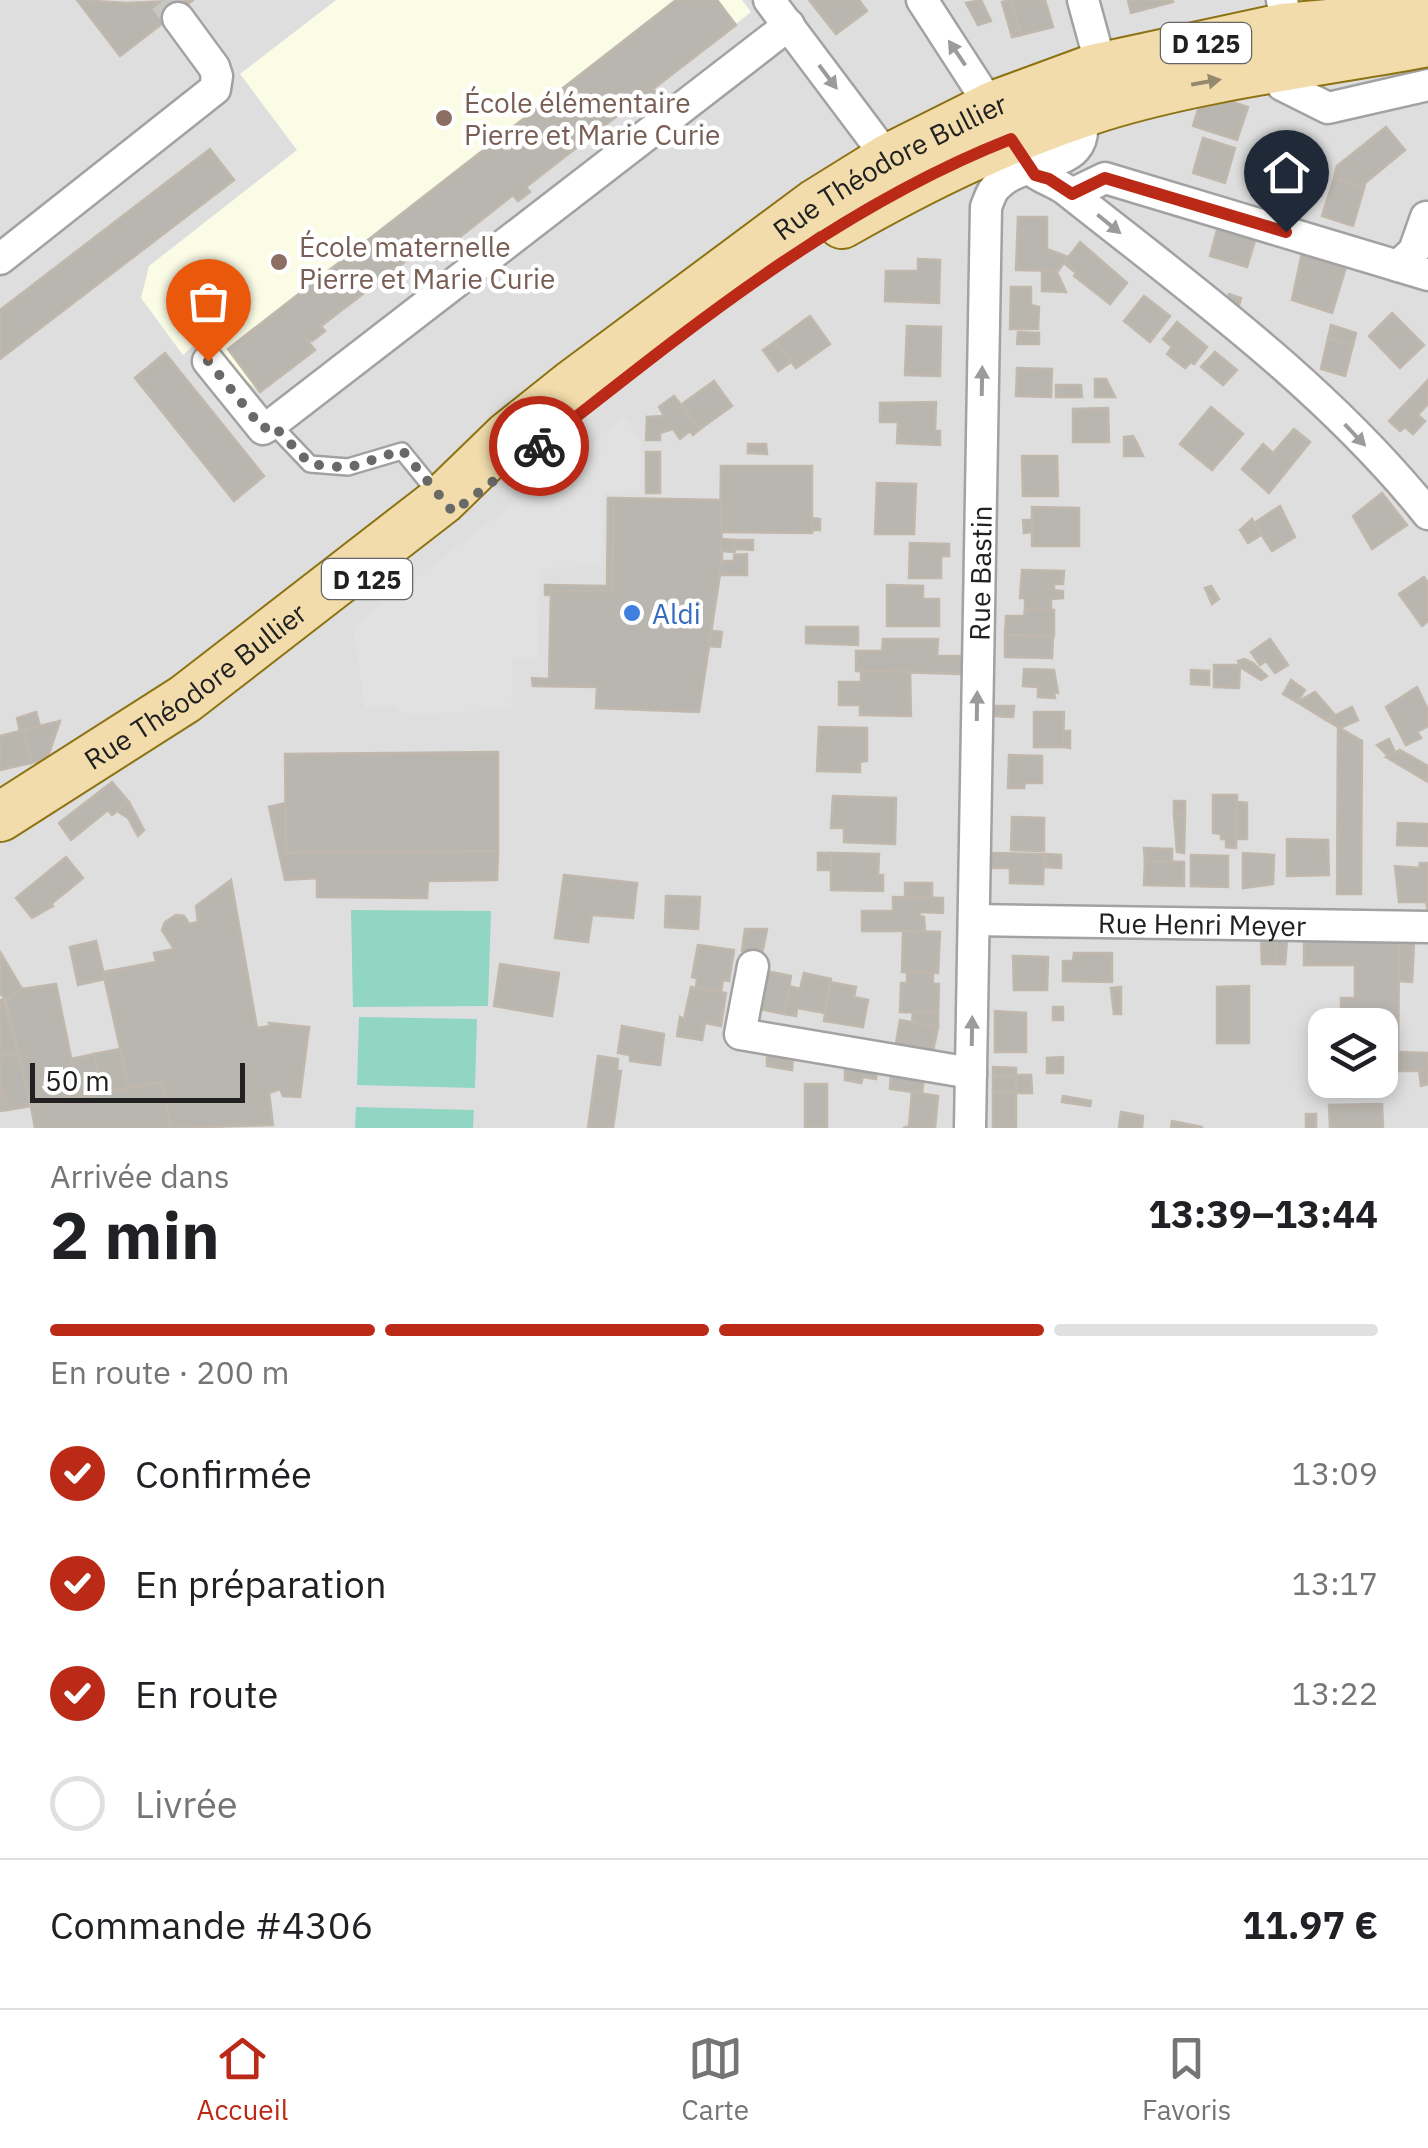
<!DOCTYPE html>
<html lang="fr">
<meta charset="utf-8">
<style>
body{margin:0;font-family:"IBM Plex Sans",sans-serif;background:#f2f2f2;color:#202124;height:100vh;display:flex;flex-direction:column;font-size:38px;white-space:nowrap}
*{box-sizing:border-box;margin:0}
p{font-size:32px;color:#757577}
.icon{flex:none;width:55px;height:55px;fill:none;stroke:currentColor;stroke-width:2;stroke-linecap:round;stroke-linejoin:round}
.map{position:relative;height:1128px;overflow:hidden}
.sheet{display:flex;flex-direction:column;background:#fff;flex:1}
.sheet>*{flex:none}
.buttons{position:absolute;left:1308px;top:1008px;display:grid;gap:20px}
.buttons a{display:grid;place-items:center;width:90px;height:90px;border-radius:20px;background:#fff;box-shadow:0 5px 15px #0003;font-size:50px}
.scale{position:absolute;left:30px;bottom:25px;width:215px;box-sizing:border-box;padding-left:10px;border:5px solid #212121;border-top:0;font-size:28px;line-height:35px;white-space:nowrap;color:#212121;-webkit-text-stroke:8px #fff;paint-order:stroke}
.pin{position:absolute;display:grid;place-items:center;width:85px;height:85px;color:#fff;margin:-102px -42px;border-radius:50% 50% 50% 0;rotate:-45deg;box-shadow:0 0 10px #0007}
.pin .icon{rotate:45deg}
.courier{position:absolute;display:grid;place-items:center;width:100px;height:100px;margin:-50px;border:8px solid #bb2917;border-radius:50%;background:#fff;color:#222;box-shadow:0 2px 12px #0007}
.summary em{font-style:normal;font-weight:700}
.summary div{display:flex;flex-direction:column-reverse}
.summary{display:flex;align-items:center;justify-content:space-between;height:170px;padding:0 50px}
h1{font-size:65px;font-weight:700;line-height:75px}
.bar{display:grid;grid-template-columns:repeat(4,1fr);gap:15px 10px;align-content:center;height:120px;padding:0 50px}
.bar i{height:12px;border-radius:8px;background:#e0e0e0}
.bar .current{background:#bb2917}
.bar p{grid-column:span 4}
.line{display:flex;align-items:center;gap:25px;padding:0 50px;border-top:2px solid #e0e0e0}
.line div{flex:1}
ol{padding:0 50px;list-style:none}
li{display:flex;align-items:center;gap:30px;height:110px}
li p{margin-inline-start:auto}
li .icon{padding:10px;border-radius:50%;background:#bb2917;color:#fff;stroke-width:4}
li:last-child{color:#757577}
li i{width:55px;height:55px;border:5px solid #e0e0e0;border-radius:50%}
.menu{display:flex;justify-content:space-around;align-items:center;height:140px;border-top:2px solid #e0e0e0;background:#fff;font-size:28px;color:#757577}
.menu a{display:grid;justify-items:center;gap:5px}
.menu .current{color:#bb2917}
.map>svg:first-child{display:block}
</style>
<div class="map">
<svg width="1428" height="1128" viewBox="0 0 1428 1128">
<rect width="100%" height="100%" fill="#f0efe9"/>
<path fill="#dfdede" fill-rule="evenodd" d="M0 0H1428V1128H0ZM1325 1025H1380V1080H1325Z"/>
<polygon fill="#fafce6" points="336,0 742,0 751,12 654,89 657,94 645,104 640,98 527,187 530,192 518,201 513,195 432,259 422,248 307,338 315,350 260,392 199,341 183,355 141,298 149,266 297,150 240,74"/>
<g fill="#90d6c3">
<polygon points="351,910 491,911 488,1006 353,1007"/>
<polygon points="359,1017 477,1019 475,1088 357,1085"/>
<polygon points="356,1107 474,1110 473,1128 355,1128"/>
</g>
<polygon fill="#e1e1e1" points="624,417 642,442 640,491 604,492 602,566 540,568 538,657 513,658 511,709 407,715 394,705 365,708 353,627"/>
<g fill="#b9b5af" stroke="#c1b8ad" stroke-width="2.5">
<polygon points="77,0 127,3 193,0 120,56"/>
<polygon points="676,0 717,0 736,25 653,89 657,94 645,104 640,98 526,187 530,192 518,201 513,195 432,259 423,248 321,326 325,331 312,341 306,339 315,350 260,392 228,349"/>
<polygon points="809,0 859,0 867,11 836,34"/>
<polygon points="981,0 991,21 978,25 966,3"/>
<polygon points="1011,0 1045,0 1053,27 1021,35"/>
<polygon points="1011,0 1021,35 1012,37 1002,2"/>
<polygon points="1128,0 1172,0 1173,2 1131,13"/>
<polygon points="1231,97 1229,101 1248,107 1237,140 1193,126 1200,103 1213,107 1217,98"/>
<polygon points="1386,127 1405,150 1365,183 1364,188 1334,178 1337,166"/>
<polygon points="1203,138 1235,148 1225,183 1193,173"/>
<polygon points="210,149 234,180 0,359 0,310"/>
<polygon points="1334,178 1364,188 1353,226 1322,216"/>
<polygon points="1018,217 1047,217 1047,249 1068,257 1058,271 1016,270"/>
<polygon points="1220,219 1258,230 1247,267 1210,256"/>
<polygon points="1080,242 1127,283 1110,304 1074,276 1076,273 1064,263"/>
<polygon points="1302,253 1346,267 1332,313 1292,300"/>
<polygon points="918,259 940,260 939,303 885,301 886,271 918,271"/>
<polygon points="1042,270 1056,270 1066,292 1042,291"/>
<polygon points="1011,287 1031,287 1031,305 1039,307 1038,329 1010,329"/>
<polygon points="1229,294 1241,298 1238,309 1227,300"/>
<polygon points="1144,296 1170,316 1150,342 1124,321"/>
<polygon points="1392,313 1424,345 1400,368 1369,336"/>
<polygon points="810,316 830,344 796,368 776,341"/>
<polygon points="1177,322 1207,347 1194,364 1191,362 1185,368 1167,354 1172,347 1163,339"/>
<polygon points="1331,325 1356,333 1353,345 1328,338"/>
<polygon points="907,326 941,327 940,376 905,375"/>
<polygon points="1018,332 1039,333 1039,344 1017,344"/>
<polygon points="1328,338 1353,345 1345,376 1321,369"/>
<polygon points="776,341 791,362 778,371 763,350"/>
<polygon points="1215,352 1237,370 1223,385 1201,367"/>
<polygon points="165,353 264,476 234,501 135,378"/>
<polygon points="1017,368 1052,369 1051,397 1016,396"/>
<polygon points="1095,379 1106,379 1115,397 1095,397"/>
<polygon points="1428,380 1428,404 1418,415 1425,421 1413,434 1405,427 1400,431 1389,421"/>
<polygon points="714,381 732,406 700,429 682,404"/>
<polygon points="1056,385 1081,385 1082,397 1056,397"/>
<polygon points="674,396 700,429 693,435 690,431 680,439 673,429 660,433 660,440 646,440 647,417 664,416 659,407"/>
<polygon points="936,402 935,431 940,431 940,445 897,443 898,422 880,422 880,403"/>
<polygon points="1211,407 1243,434 1212,470 1180,444"/>
<polygon points="1108,408 1109,442 1073,442 1073,409"/>
<polygon points="1294,429 1310,442 1269,493 1242,469 1263,444 1273,453"/>
<polygon points="1133,436 1137,443 1143,456 1124,456 1124,437"/>
<polygon points="748,444 766,444 767,454 748,453"/>
<rect x="646" y="452" width="14" height="41"/>
<polygon points="1022,456 1057,456 1058,496 1023,496"/>
<polygon points="721,466 812,466 812,533 720,532"/>
<polygon points="877,483 916,484 914,534 875,534"/>
<polygon points="1382,493 1407,525 1372,549 1353,516"/>
<polygon points="608,498 614,498 612,592 551,591 551,595 545,595 545,585 607,586"/>
<polygon points="614,498 721,500 722,561 699,712 596,708 597,687 533,686 532,678 549,679 551,591 612,592"/>
<polygon points="1280,506 1295,537 1272,551 1254,523"/>
<polygon points="1032,507 1079,508 1079,546 1032,546"/>
<polygon points="812,518 820,519 820,530 812,530"/>
<polygon points="1252,519 1261,535 1248,543 1240,530"/>
<polygon points="1023,520 1032,520 1031,532 1024,533"/>
<polygon points="721,539 734,540 735,552 721,551"/>
<polygon points="734,540 753,540 753,550 735,549"/>
<polygon points="910,543 949,544 949,556 941,556 941,578 909,578"/>
<polygon points="747,554 747,575 719,575 722,561 734,561 734,555"/>
<polygon points="1022,570 1064,571 1063,584 1054,584 1054,590 1063,591 1063,598 1051,599 1051,610 1025,610 1025,598 1020,598"/>
<polygon points="1424,577 1428,583 1428,621 1422,626 1399,594"/>
<polygon points="887,585 923,586 923,599 939,599 939,626 887,626"/>
<polygon points="1211,586 1219,599 1212,604 1205,588"/>
<polygon points="1025,610 1054,610 1054,636 1005,635 1006,616 1024,616"/>
<polygon points="806,627 858,627 858,645 806,643"/>
<polygon points="711,631 722,632 720,647 709,646"/>
<polygon points="1005,635 1053,636 1052,658 1005,657"/>
<polygon points="883,639 938,639 937,656 962,656 962,674 856,671 856,651 882,651"/>
<polygon points="1270,639 1288,665 1275,673 1266,661 1260,665 1251,652"/>
<polygon points="1244,659 1253,663 1267,676 1261,680 1240,667 1238,661"/>
<polygon points="1214,665 1240,665 1239,688 1214,687"/>
<polygon points="1024,669 1054,670 1058,693 1054,692 1055,698 1038,697 1038,687 1023,686"/>
<polygon points="1191,670 1209,671 1209,685 1191,684"/>
<polygon points="861,671 910,672 911,716 860,715 860,705 839,705 839,682 861,682"/>
<polygon points="1291,680 1305,690 1297,702 1283,694"/>
<polygon points="1417,687 1428,710 1428,726 1417,732 1421,738 1406,745 1386,707"/>
<polygon points="1315,692 1335,715 1326,720 1297,702"/>
<polygon points="993,706 1014,706 1013,717 993,716"/>
<polygon points="1352,707 1358,720 1340,728 1326,720"/>
<polygon points="36,712 40,726 20,731 17,718"/>
<polygon points="1034,712 1064,712 1063,747 1034,747"/>
<polygon points="60,721 47,759 31,763 24,730"/>
<polygon points="819,727 867,728 867,761 860,762 860,772 817,771"/>
<polygon points="1338,727 1362,741 1361,894 1337,894"/>
<polygon points="24,730 31,763 0,770 0,736"/>
<polygon points="1063,731 1070,731 1070,748 1063,747"/>
<polygon points="1389,739 1395,752 1388,756 1377,745"/>
<polygon points="1400,750 1428,766 1428,782 1386,757"/>
<polygon points="498,752 498,851 286,853 285,754"/>
<polygon points="1009,755 1042,756 1042,783 1025,783 1024,788 1008,788"/>
<polygon points="112,782 129,802 112,815 108,810 71,840 59,823"/>
<polygon points="1213,795 1237,795 1236,848 1226,847 1226,839 1221,839 1221,834 1213,833"/>
<polygon points="833,796 896,798 895,844 844,842 844,828 831,828"/>
<polygon points="1174,801 1185,801 1185,814 1174,815"/>
<polygon points="129,802 144,830 138,836 128,818 117,811"/>
<polygon points="1237,802 1247,803 1247,839 1236,839"/>
<polygon points="285,803 286,853 498,851 497,880 428,881 427,898 317,897 317,878 285,880 269,807"/>
<polygon points="1185,814 1184,853 1177,852 1174,815"/>
<polygon points="1012,817 1044,818 1044,851 1011,850"/>
<polygon points="1398,823 1428,824 1428,846 1397,845"/>
<polygon points="1287,839 1328,840 1329,875 1287,876"/>
<polygon points="1144,848 1172,849 1172,861 1145,861"/>
<rect x="818" y="853" width="13" height="17"/>
<polygon points="831,853 879,854 878,875 883,875 883,891 831,890"/>
<polygon points="989,853 1044,854 1043,884 1010,883 1010,868 989,868"/>
<polygon points="1243,853 1274,855 1273,884 1243,888"/>
<polygon points="1046,854 1061,855 1061,868 1045,867"/>
<polygon points="1191,855 1228,856 1228,887 1191,886"/>
<polygon points="66,857 83,878 51,904 53,906 32,918 16,898"/>
<polygon points="1145,861 1184,862 1184,886 1144,885"/>
<polygon points="1420,863 1428,863 1428,911 1426,902 1399,902 1395,866 1419,868"/>
<polygon points="564,875 637,883 633,918 592,915 588,942 555,938"/>
<polygon points="231,880 257,1028 270,1026 269,1023 309,1027 300,1097 283,1096 280,1089 269,1093 273,1125 171,1128 162,1082 129,1088 103,972 156,962 154,953 174,949 162,930 165,922 176,915 184,916 189,924 198,922 196,906"/>
<rect x="905" y="883" width="27" height="14"/>
<polygon points="666,896 700,897 698,929 665,927"/>
<polygon points="893,897 943,898 943,913 919,912 920,916 924,917 925,931 862,931 862,911 893,911"/>
<polygon points="745,929 767,929 762,954 742,951"/>
<polygon points="903,931 940,932 938,973 902,972"/>
<polygon points="1261,939 1276,940 1276,964 1262,964"/>
<polygon points="1276,940 1287,940 1285,964 1276,964"/>
<polygon points="96,941 105,979 78,985 70,947"/>
<polygon points="1304,941 1399,941 1398,1071 1380,1071 1380,1025 1355,1025 1355,1016 1341,1016 1341,998 1355,998 1355,965 1304,965"/>
<polygon points="1399,941 1414,942 1412,982 1399,981"/>
<polygon points="698,945 734,950 729,981 723,980 721,992 696,988 697,978 692,977"/>
<polygon points="0,952 22,989 6,1000 0,993"/>
<polygon points="1074,953 1112,953 1112,982 1063,981 1063,961 1073,961"/>
<polygon points="1013,956 1048,957 1047,990 1014,990"/>
<polygon points="500,964 559,973 552,1016 494,1006"/>
<polygon points="766,971 791,976 784,1014 759,1009"/>
<polygon points="907,972 933,973 933,984 939,984 938,1013 900,1012 901,983 907,983"/>
<polygon points="804,973 831,979 825,1013 797,1008 796,1016 784,1014 789,986 800,989"/>
<polygon points="830,982 856,987 854,997 868,1000 863,1027 824,1021"/>
<polygon points="56,984 79,1097 31,1106 6,1000 22,989"/>
<polygon points="1249,986 1249,1043 1217,1043 1217,987"/>
<polygon points="691,987 726,993 721,1026 705,1023 702,1040 677,1036 680,1017 684,1019"/>
<polygon points="1121,987 1121,1014 1114,1014 1111,988"/>
<polygon points="3,999 18,1052 0,1057 0,1001"/>
<rect x="1053" y="1007" width="10" height="13"/>
<polygon points="995,1011 1026,1013 1026,1052 995,1052"/>
<polygon points="913,1012 938,1013 938,1027 912,1022"/>
<polygon points="900,1020 938,1027 933,1051 896,1044"/>
<polygon points="622,1026 664,1034 660,1065 630,1061 630,1055 618,1053"/>
<polygon points="120,1049 129,1088 102,1092 94,1054"/>
<polygon points="18,1052 31,1106 7,1110 0,1083 0,1057"/>
<polygon points="767,1052 793,1056 792,1070 767,1066"/>
<polygon points="1398,1052 1428,1053 1428,1071 1398,1071"/>
<polygon points="94,1054 102,1092 79,1097 71,1059"/>
<polygon points="598,1056 618,1059 617,1071 621,1071 613,1128 588,1128"/>
<polygon points="1063,1057 1063,1073 1047,1073 1047,1058"/>
<polygon points="845,1064 877,1070 876,1079 863,1077 861,1083 845,1080"/>
<polygon points="993,1067 1016,1068 1016,1075 993,1076"/>
<polygon points="1419,1070 1428,1071 1428,1084 1421,1086"/>
<polygon points="891,1072 924,1077 922,1093 890,1089"/>
<polygon points="1016,1075 1016,1093 993,1092 993,1076"/>
<polygon points="1016,1075 1031,1075 1032,1093 1016,1093"/>
<polygon points="162,1082 171,1128 35,1128 31,1106"/>
<polygon points="0,1083 7,1110 0,1111"/>
<rect x="805" y="1084" width="22" height="44"/>
<polygon points="912,1092 938,1096 935,1128 903,1128 909,1126"/>
<polygon points="993,1092 1016,1093 1016,1128 993,1128"/>
<polygon points="1063,1096 1091,1101 1090,1106 1062,1102"/>
<polygon points="1382,1104 1383,1128 1330,1128 1329,1105"/>
<polygon points="1121,1112 1143,1116 1142,1128 1119,1128"/>
<rect x="1306" y="1114" width="10" height="14"/>
<polygon points="1172,1121 1202,1127 1202,1128 1171,1128"/>
</g>
<g fill="none" stroke-linecap="round" stroke-linejoin="round">
<polyline stroke="#c7c6c1" stroke-width="30" stroke-dasharray="30 15" stroke-linecap="butt" points="164,0 178,18"/>
<defs>
<polyline id="service" points="272,424 310,464 348,467 402,451 437,494"/>
<g id="minor">
<polyline points="769,0 896,169"/>
<polyline points="922,0 999,119"/>
<polyline points="1083,0 1106,84"/>
<path d="M1282 0C1288 28 1278 57 1282 85L1328 108 1428 85"/>
<path d="M1025 163C1035 177 1052 180 1066 190 1192 290 1326 387 1428 514"/>
<polyline points="1072,194 1105,178 1428,275"/>
<polyline points="0,259 215,89 217,76 214,67 178,18"/>
<polyline points="1398,266 1414,251 1426,217"/>
<polyline points="208,361 263,429 272,424 789,25"/>
<path id="s1" d="M974 920 1428 927"/>
<polyline points="753,966 740,1034 971,1073"/>
<path id="s2" d="M970 1128 986 207C989 200 991 191 997 186 1027 153 1103 176 1077 103"/>
</g>
<g id="primary">
<path d="M842 224C925 177 1008 136 1100 107 1204 75 1315 63 1423 43"/>
<path id="s3" d="M0 817 185 699 442 500 508 436 573 384 815 204 889 158 995 105 1093 69 1283 28 1428 15"/>
</g>
</defs>
<use href="#service" stroke="#a2a2a2" stroke-width="20"/>
<use href="#minor" stroke="#a2a2a2" stroke-width="35"/>
<use href="#primary" stroke="#8d7211" stroke-width="52"/>
<use href="#service" stroke="#fff" stroke-width="15"/>
<use href="#minor" stroke="#fff" stroke-width="30"/>
<use href="#primary" stroke="#f2dcac" stroke-width="48"/>
</g>
<defs><path id="oneway-solid" d="M-6-.8H1V-3.2L6.5 0L1 3.2V.8H-6Z" transform="scale(2.5)"/></defs>
<g fill="#9b9b9b">
<use href="#oneway-solid" transform="translate(957 53) rotate(-124)"/>
<use href="#oneway-solid" transform="translate(828 77) rotate(53)"/>
<use href="#oneway-solid" transform="translate(1109 224) rotate(39)"/>
<use href="#oneway-solid" transform="translate(982 381) rotate(-89)"/>
<use href="#oneway-solid" transform="translate(1355 435) rotate(46)"/>
<use href="#oneway-solid" transform="translate(977 706) rotate(-89)"/>
<use href="#oneway-solid" transform="translate(972 1031) rotate(-89)"/>
</g>
<use fill="#94886d" href="#oneway-solid" transform="translate(1206 82) rotate(-10)"/>
<g fill="none" stroke-linecap="round" stroke-linejoin="round">
<polyline stroke="#696967" stroke-width="10" stroke-dasharray="0 18" points="208,361 263,429 272,424 310,464 348,468 402,450 453,512 539,446"/>
<path stroke="#bb2917" stroke-width="12" d="M539 446C687 330 835 208 1011 139L1035 175 1049 179 1072 194 1105 178 1286 232"/>
</g>
<g fill="#8d6e63" stroke="#fff" stroke-width="4">
<circle cx="444" cy="118" r="10"/>
<circle cx="279" cy="262" r="10"/>
</g>
<circle fill="#3f7fe0" stroke="#fff" stroke-width="4" cx="632" cy="613" r="10"/>
<g text-anchor="middle" dominant-baseline="central" stroke-width="9" stroke-linejoin="round" paint-order="stroke">
<g fill="#fff" stroke="#646464" stroke-width="2.5">
<rect x="1161" y="23" width="90" height="40" rx="8"/>
<rect x="322" y="559" width="90" height="40" rx="8"/>
</g>
<g font-size="25" font-weight="bold" fill="#212121">
<text x="1206" y="43">D 125</text>
<text x="367" y="579">D 125</text>
</g>
<g font-size="28" fill="#785e54" stroke="#fff" text-anchor="start">
<text x="464" y="102">École élémentaire<tspan x="464" dy="32">Pierre et Marie Curie</tspan></text>
<text x="299" y="246">École maternelle<tspan x="299" dy="32">Pierre et Marie Curie</tspan></text>
</g>
<g font-size="28" fill="#212121" stroke="#fff">
<text stroke="none"><textPath href="#s3" startOffset="1105">Rue Théodore Bullier</textPath></text>
<text stroke="none"><textPath href="#s2" startOffset="555">Rue Bastin</textPath></text>
<text stroke="none"><textPath href="#s3" startOffset="235">Rue Théodore Bullier</textPath></text>
<text stroke="none"><textPath href="#s1" startOffset="228">Rue Henri Meyer</textPath></text>
</g>
<g font-size="28" fill="#366cbe" stroke="#fff" text-anchor="start">
<text x="652" y="613">Aldi</text>
</g>
</g>
</svg>
<div class="buttons">
<a><svg class="icon" aria-label="layers" viewBox="0 0 24 24"><path d="M12 4l9 5-9 5-9-5zM3 14l9 5 9-5"/></svg></a>
</div>
<div class="scale">50 m</div>
<div class="pin" style="left:208px;top:361px;background:#ea580c"><svg class="icon" aria-label="bag" viewBox="0 0 24 24"><path d="M5 8h14l-1 12H6zM9 8a3 3 0 0 1 6 0"/></svg></div>
<div class="pin" style="left:1286px;top:232px;background:#1f2937"><svg class="icon" aria-label="home" viewBox="0 0 24 24"><path d="M3 11l9-7 9 7M6 9v11h12V9"/></svg></div>
<div class="courier" style="left:539px;top:446px"><svg class="icon" aria-label="bike" viewBox="0 0 24 24"><circle cx="6" cy="16" r="4"/><circle cx="18" cy="16" r="4"/><path d="M6 16l4-8h5l3 8M10 8l3 8H6M13 5h3"/></svg></div>
</div>
<section class="sheet">
<div class="summary"><div><h1>2 min</h1><p>Arrivée dans</p></div><em>13:39–13:44</em></div>
<div class="bar"><i class="current"></i><i class="current"></i><i class="current"></i><i></i><p>En route · 200 m</p></div>
<ol>
<li><svg class="icon" aria-label="check" viewBox="0 0 24 24"><path d="M5 12l5 5 9-10"/></svg>Confirmée<p>13:09</p></li>
<li><svg class="icon" aria-label="check" viewBox="0 0 24 24"><path d="M5 12l5 5 9-10"/></svg>En préparation<p>13:17</p></li>
<li><svg class="icon" aria-label="check" viewBox="0 0 24 24"><path d="M5 12l5 5 9-10"/></svg>En route<p>13:22</p></li>
<li><i></i>Livrée</li>
</ol>
<div class="line" style="height:130px"><div>Commande #4306</div><b>11.97 €</b></div>
</section>
<nav class="menu">
<a class="current"><svg class="icon" aria-label="home" viewBox="0 0 24 24"><path d="M3 11l9-7 9 7M6 9v11h12V9"/></svg>Accueil</a>
<a><svg class="icon" aria-label="map" viewBox="0 0 24 24"><path d="M3 6l6-2 6 2 6-2v14l-6 2-6-2-6 2zM9 4v14M15 6v14"/></svg>Carte</a>
<a><svg class="icon" aria-label="saved" viewBox="0 0 24 24"><path d="M7 4h10v16l-5-4-5 4z"/></svg>Favoris</a>
</nav>
